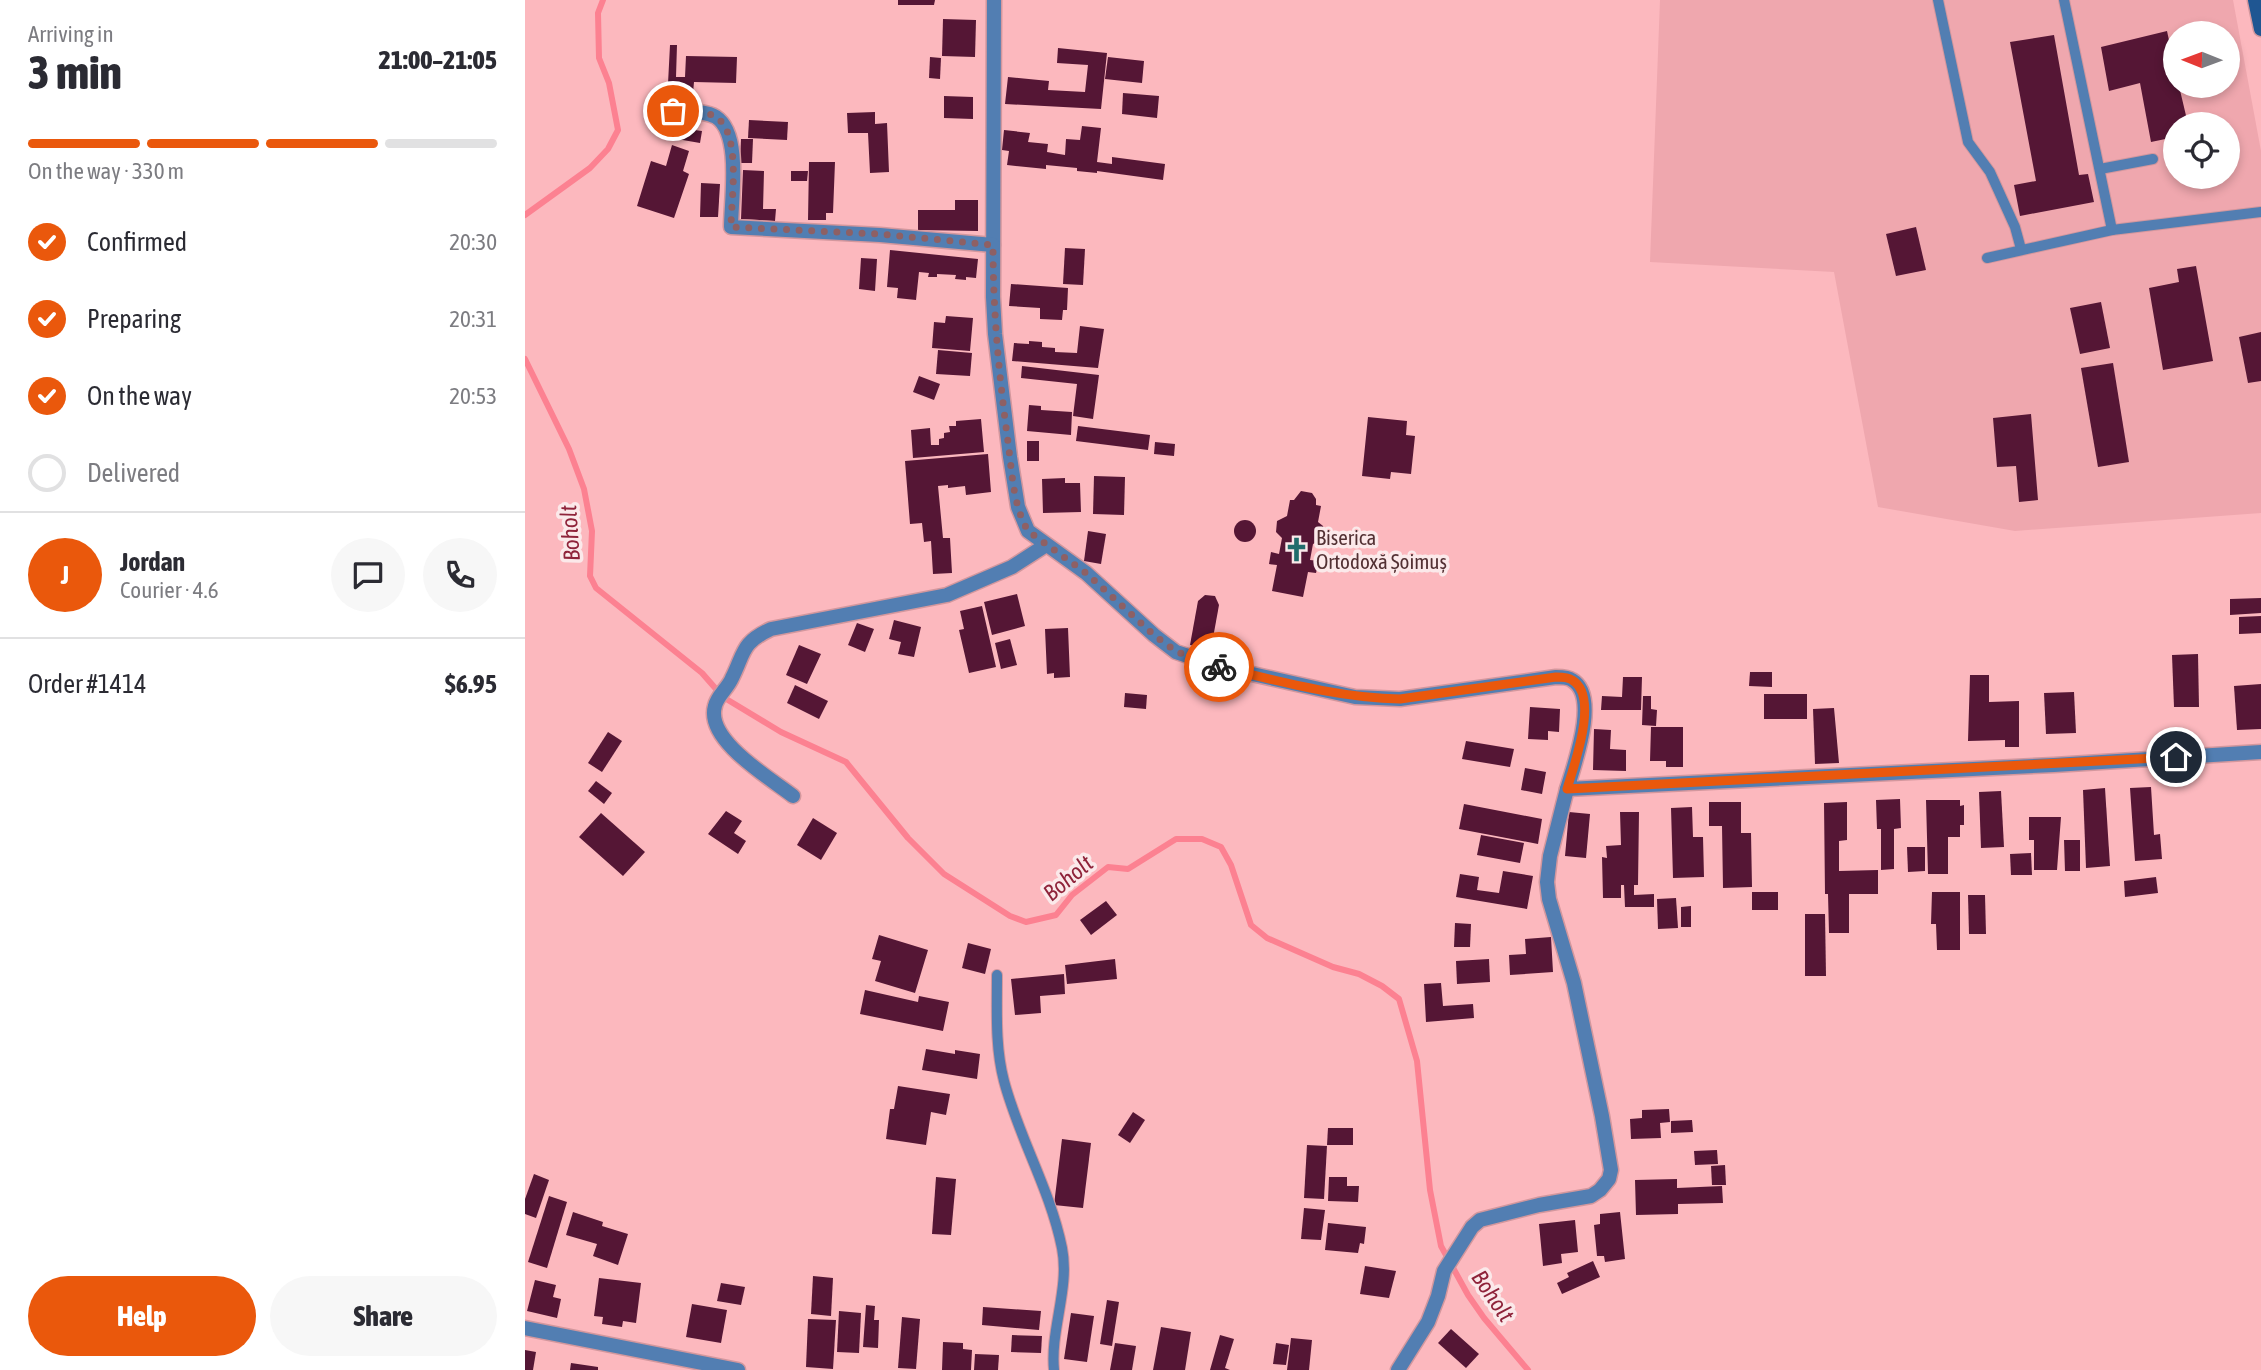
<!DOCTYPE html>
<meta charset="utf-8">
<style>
body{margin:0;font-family:"Asap Condensed",sans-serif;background:#f7f7f7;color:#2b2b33;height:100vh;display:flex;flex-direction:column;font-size:26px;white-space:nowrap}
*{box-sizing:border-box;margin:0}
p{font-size:23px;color:#7c7c81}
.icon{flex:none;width:38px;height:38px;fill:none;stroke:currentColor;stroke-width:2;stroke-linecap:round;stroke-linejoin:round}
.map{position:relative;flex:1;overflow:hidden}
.sheet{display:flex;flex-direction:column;background:#fff;width:525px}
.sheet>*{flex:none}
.needle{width:46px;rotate:271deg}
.tools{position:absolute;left:1638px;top:21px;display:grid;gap:14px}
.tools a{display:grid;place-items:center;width:77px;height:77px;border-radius:50%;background:#fff;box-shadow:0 4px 10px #0003;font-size:35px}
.pin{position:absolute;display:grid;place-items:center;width:60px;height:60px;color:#fff;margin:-30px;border:4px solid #fff;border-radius:50%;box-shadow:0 2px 7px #0007}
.courier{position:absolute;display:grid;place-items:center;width:70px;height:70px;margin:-35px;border:5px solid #ea580c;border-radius:50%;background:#fff;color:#222;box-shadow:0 2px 9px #0007}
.summary em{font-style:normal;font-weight:800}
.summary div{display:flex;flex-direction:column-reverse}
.summary{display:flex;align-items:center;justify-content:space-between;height:119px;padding:0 28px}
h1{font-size:46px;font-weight:800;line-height:52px}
.bar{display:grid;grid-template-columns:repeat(4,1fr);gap:10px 7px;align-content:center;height:84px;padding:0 28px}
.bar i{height:9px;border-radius:5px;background:#e1e1e2}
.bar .selected{background:#ea580c}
.bar p{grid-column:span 4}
.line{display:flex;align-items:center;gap:18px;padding:0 28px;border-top:2px solid #e1e1e2}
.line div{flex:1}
.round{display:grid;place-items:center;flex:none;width:74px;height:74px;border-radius:37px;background:#f7f7f7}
ol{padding:0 28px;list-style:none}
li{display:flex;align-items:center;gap:21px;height:77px}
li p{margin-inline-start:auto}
li .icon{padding:7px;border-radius:50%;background:#ea580c;color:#fff;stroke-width:4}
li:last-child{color:#7c7c81}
li i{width:38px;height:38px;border:4px solid #e1e1e2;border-radius:50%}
.action{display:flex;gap:14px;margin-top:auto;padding:14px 28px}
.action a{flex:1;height:80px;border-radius:42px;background:#ea580c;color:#fff;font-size:28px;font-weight:800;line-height:80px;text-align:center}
.action a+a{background:#f7f7f7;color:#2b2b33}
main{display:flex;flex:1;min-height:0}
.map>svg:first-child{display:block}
</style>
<main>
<section class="sheet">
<div class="summary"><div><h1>3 min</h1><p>Arriving in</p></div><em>21:00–21:05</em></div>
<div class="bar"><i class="selected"></i><i class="selected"></i><i class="selected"></i><i></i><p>On the way · 330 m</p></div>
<ol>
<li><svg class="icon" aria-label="check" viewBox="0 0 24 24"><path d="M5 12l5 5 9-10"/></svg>Confirmed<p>20:30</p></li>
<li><svg class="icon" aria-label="check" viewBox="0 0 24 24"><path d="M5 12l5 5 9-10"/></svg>Preparing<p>20:31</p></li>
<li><svg class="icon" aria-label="check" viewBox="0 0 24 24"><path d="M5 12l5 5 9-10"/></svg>On the way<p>20:53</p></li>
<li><i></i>Delivered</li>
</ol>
<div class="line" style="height:126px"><b class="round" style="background:#ea580c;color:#fff">J</b><div><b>Jordan</b><p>Courier · 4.6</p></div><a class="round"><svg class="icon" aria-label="chat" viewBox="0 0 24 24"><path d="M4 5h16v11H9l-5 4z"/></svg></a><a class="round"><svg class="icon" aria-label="phone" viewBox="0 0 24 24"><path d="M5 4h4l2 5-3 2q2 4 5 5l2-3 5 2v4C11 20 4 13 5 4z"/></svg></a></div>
<div class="line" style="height:91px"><div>Order #1414</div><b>$6.95</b></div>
<div class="action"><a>Help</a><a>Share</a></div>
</section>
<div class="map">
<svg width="1736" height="1370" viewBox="0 0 1736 1370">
<rect width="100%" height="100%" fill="#fcb8be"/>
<path fill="#efa7ae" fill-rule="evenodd" d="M1135 0H1708L1736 151V513L1490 531 1353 507 1309 272 1125 262ZM1650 33H1703V86H1650ZM1650 124H1703V177H1650Z"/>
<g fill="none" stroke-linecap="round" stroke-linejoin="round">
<g stroke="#fc8191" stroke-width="6">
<polyline points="0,215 65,168 83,149 93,130 84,83 74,58 73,13 78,0"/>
<polyline points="0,359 44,449 59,489 67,531 65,576 71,588 177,673 198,697 256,732 321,762 383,838 419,874 485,916 501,922 531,915 547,895 583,867 603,869 651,839 677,839 696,847 706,865 726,925 742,938 808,967 834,974 857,986 874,999 892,1061 905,1190 916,1246 943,1295 959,1318 1003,1370"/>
</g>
</g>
<g fill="#551635">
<polygon points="373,0 410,0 409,5 373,5"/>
<polygon points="418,19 451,20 450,57 417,56"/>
<polygon points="1642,31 1650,68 1650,86 1654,86 1663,124 1650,124 1650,137 1626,142 1615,83 1584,91 1576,47"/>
<polygon points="1529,35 1554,175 1563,174 1569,202 1495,216 1489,185 1511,181 1485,42"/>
<polygon points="145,45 152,45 151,77 160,77 161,56 212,57 211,83 169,82 167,104 142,103"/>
<polygon points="533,48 582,53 576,109 480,104 483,77 524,81 523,90 560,92 563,65 532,63"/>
<polygon points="405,57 416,58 415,79 404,78"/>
<polygon points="583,57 619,61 617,83 580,79"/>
<polygon points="598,93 634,96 632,118 597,114"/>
<polygon points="419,96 448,97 448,119 419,118"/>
<polygon points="350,112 350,124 362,123 364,172 345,173 343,133 323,133 322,113"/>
<polygon points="224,120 263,122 262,140 223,138"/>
<polygon points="557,126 576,128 572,162 587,164 587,157 640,164 638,180 572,171 572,173 552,171 552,168 521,165 521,169 482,165 484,151 477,150 479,130 505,133 503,142 523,144 522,152 540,155 541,139 555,140"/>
<polygon points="154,128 177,131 175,143 152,139"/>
<polygon points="216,139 228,139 227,163 215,163"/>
<polygon points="147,145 164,151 158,171 164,174 149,218 112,206 126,161 141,166"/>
<polygon points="284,162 310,162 308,213 301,213 301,220 283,220"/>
<polygon points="218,170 239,171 238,209 251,209 250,221 216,219"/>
<polygon points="266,171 283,171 282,181 266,181"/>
<polygon points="176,183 195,184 193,217 175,217"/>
<polygon points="430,200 453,200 453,231 393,230 393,210 430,210"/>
<polygon points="1391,227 1401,270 1371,276 1361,234"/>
<polygon points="540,248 560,249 558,285 538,284"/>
<polygon points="365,250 453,259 451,278 441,277 441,280 430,279 431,275 412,274 412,277 403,277 404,273 394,272 391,300 372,298 373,288 362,287"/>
<polygon points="336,258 352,259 350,291 334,289"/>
<polygon points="1671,266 1688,361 1638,370 1624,288 1654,282 1652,269"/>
<polygon points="486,284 543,288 542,310 538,310 537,320 515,319 515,308 484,306"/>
<polygon points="1576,302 1585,348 1555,354 1545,308"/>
<polygon points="421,316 448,318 445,351 407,348 409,322 420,323"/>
<polygon points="555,326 579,329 573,368 487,361 489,343 504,344 504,341 517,342 517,347 530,348 530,352 552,353"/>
<polygon points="1736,332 1736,381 1723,383 1714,337"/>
<polygon points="413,350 447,353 445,376 411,374"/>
<polygon points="1588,363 1604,462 1573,467 1556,368"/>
<polygon points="497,366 574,375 568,419 548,416 552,384 496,378"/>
<polygon points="394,376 415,384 409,400 388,392"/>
<polygon points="504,405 516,406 516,410 547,412 546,435 502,431"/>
<polygon points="1506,414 1513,500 1494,502 1491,466 1472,467 1468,418"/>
<polygon points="843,417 882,421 881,435 890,436 886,474 866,472 865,479 837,476"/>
<polygon points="456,419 459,452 388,458 386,430 405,428 406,445 414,445 414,439 419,438 419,433 425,432 424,426 431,426 431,421"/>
<polygon points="553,426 625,435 623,450 551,441"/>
<rect x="502" y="441" width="12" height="20"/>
<polygon points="630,442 650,444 649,456 629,454"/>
<polygon points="463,454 466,492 441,495 440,486 423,488 423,485 413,486 418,538 425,538 427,573 408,574 406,541 399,542 397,523 385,524 380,461"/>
<polygon points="569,476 600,477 599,515 568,514"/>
<polygon points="540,478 540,483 555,483 556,512 518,513 517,479"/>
<polygon points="776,491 787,493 791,499 791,505 796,506 793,522 798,526 800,533 797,540 788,544 785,560 794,561 791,573 783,572 778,597 747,591 752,565 744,564 746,552 754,554 757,538 751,532 752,521 762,516 765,500 769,500"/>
<circle cx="720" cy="531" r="11"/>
<polygon points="563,531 581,534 576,564 559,561"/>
<polygon points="492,594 500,626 467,635 459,602"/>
<polygon points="680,595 690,596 694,605 686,649 665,645 673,601"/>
<polygon points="1736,598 1736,613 1705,615 1705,599"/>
<polygon points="457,606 471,667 444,673 434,630 439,629 435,611"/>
<polygon points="1736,616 1736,633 1714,634 1714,617"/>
<polygon points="369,620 396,627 389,657 373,654 376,642 364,639"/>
<polygon points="332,623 349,629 340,652 323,645"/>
<polygon points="543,628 545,677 529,678 529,673 522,674 520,629"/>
<polygon points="485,639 492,665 476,669 470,643"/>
<polygon points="274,645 296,654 282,684 261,675"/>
<polygon points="1673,654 1674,707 1649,707 1647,655"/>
<polygon points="1225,672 1247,672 1247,687 1224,686"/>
<polygon points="1445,675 1464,675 1464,702 1494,701 1494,747 1480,747 1480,740 1443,741"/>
<polygon points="1098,677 1117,677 1116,710 1076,710 1077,696 1097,697"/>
<polygon points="1736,684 1736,729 1712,730 1709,686"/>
<polygon points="270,685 303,701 294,719 262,703"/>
<polygon points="1549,692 1551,733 1521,734 1519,693"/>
<polygon points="600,693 622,695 621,709 599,707"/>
<rect x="1239" y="694" width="43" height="25"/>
<polygon points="1118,696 1126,696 1126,709 1132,710 1131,726 1117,725"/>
<polygon points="1005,707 1035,709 1034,732 1023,731 1023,740 1003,739"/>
<polygon points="1309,708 1314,763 1290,764 1288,709"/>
<polygon points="1126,727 1158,727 1158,767 1141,767 1141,761 1125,761"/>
<polygon points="1069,729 1086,730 1085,749 1101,750 1101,771 1068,770"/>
<polygon points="83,732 97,741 77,772 63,763"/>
<polygon points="941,741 989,749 985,767 937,759"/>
<polygon points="1000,768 1021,772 1017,794 996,790"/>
<polygon points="71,781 87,793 79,804 63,791"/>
<polygon points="1626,787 1629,835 1635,834 1637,859 1610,861 1605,788"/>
<polygon points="1580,788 1585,866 1561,868 1558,790"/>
<polygon points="1476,791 1479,847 1456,848 1454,792"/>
<polygon points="1375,799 1376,828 1369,829 1369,869 1356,870 1356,829 1352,829 1351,800"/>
<polygon points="1401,800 1435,800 1435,806 1439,805 1439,825 1435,825 1435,837 1423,837 1423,874 1403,874"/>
<polygon points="1184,802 1216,802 1216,833 1226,833 1227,887 1198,888 1197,826 1184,826"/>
<polygon points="1322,802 1322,840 1314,841 1314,871 1353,870 1353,894 1324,894 1324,933 1304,933 1303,894 1300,894 1299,803"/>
<polygon points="939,804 1017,819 1013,844 934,829"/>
<polygon points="1167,807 1168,837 1178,837 1179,877 1148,878 1146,808"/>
<polygon points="201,811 217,821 209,833 221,841 213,854 183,834"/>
<polygon points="1044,812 1065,814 1061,858 1040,856"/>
<polygon points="1095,812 1114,812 1113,885 1109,885 1109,895 1129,894 1129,907 1100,907 1099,885 1096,885 1096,898 1078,898 1077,857 1082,858 1081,846 1096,845"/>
<polygon points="76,813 120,852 98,876 54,837"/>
<polygon points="1504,817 1536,817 1532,870 1509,870 1509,840 1504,840"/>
<polygon points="288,818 312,833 296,860 272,845"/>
<polygon points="956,835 999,843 995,863 952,855"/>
<polygon points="1539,840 1555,840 1555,871 1540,871"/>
<polygon points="1382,847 1400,847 1400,871 1383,872"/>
<polygon points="1506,853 1507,875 1486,875 1485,854"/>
<polygon points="978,871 1008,876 1002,909 931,897 935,874 954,877 952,890 974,893"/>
<polygon points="1631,877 1633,893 1600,897 1599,881"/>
<rect x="1227" y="892" width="26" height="18"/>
<polygon points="1407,892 1435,892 1435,950 1412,950 1411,924 1406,924"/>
<polygon points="1443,895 1460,895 1461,934 1444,934"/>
<polygon points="1151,898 1153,928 1133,929 1132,899"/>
<polygon points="581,901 592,915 566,935 555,920"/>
<polygon points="1166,906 1166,927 1156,927 1156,907"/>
<polygon points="1280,914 1300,914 1301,976 1280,976"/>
<polygon points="930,923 946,924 945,947 929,947"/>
<polygon points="354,935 403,950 390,993 350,981 356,961 347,959"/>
<polygon points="1026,937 1028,972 985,975 984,955 1001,954 1000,939"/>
<polygon points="443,943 466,949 460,974 437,968"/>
<polygon points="590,959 592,979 542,984 540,965"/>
<polygon points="964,959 965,982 932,984 931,961"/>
<polygon points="539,974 540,994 515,996 516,1013 490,1015 486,979"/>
<polygon points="916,983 918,1006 948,1004 949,1018 901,1022 899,984"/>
<polygon points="340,990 393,1002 394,996 424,1002 418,1031 335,1014"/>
<polygon points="401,1049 430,1054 430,1050 455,1054 452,1079 397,1070"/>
<polygon points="373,1086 425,1094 421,1115 406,1112 401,1145 361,1139 365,1109 369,1109"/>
<polygon points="1144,1109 1145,1122 1135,1123 1136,1138 1106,1139 1105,1119 1117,1118 1117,1110"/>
<polygon points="608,1112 620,1120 605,1143 593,1135"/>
<polygon points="1167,1120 1168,1132 1146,1133 1146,1121"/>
<polygon points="803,1128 828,1128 828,1145 802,1145"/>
<polygon points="537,1139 566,1143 558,1208 529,1205"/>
<polygon points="782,1145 802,1146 799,1199 779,1198"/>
<polygon points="1192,1150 1193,1164 1170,1165 1169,1151"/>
<polygon points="1200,1165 1201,1185 1187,1185 1186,1166"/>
<polygon points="9,1174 24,1180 11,1218 0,1214 0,1199"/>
<polygon points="411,1177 431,1179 426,1235 407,1234"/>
<polygon points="804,1177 822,1177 822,1186 834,1186 833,1202 803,1201"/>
<polygon points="1152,1179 1152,1188 1197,1186 1198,1203 1153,1204 1153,1214 1111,1215 1110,1180"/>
<polygon points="24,1196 42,1202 22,1268 3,1262"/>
<polygon points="779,1208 800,1210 796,1240 776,1239"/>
<polygon points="48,1212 78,1222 77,1226 103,1234 93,1265 68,1256 72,1244 41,1235"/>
<polygon points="1095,1212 1100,1259 1080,1262 1079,1256 1072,1256 1069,1225 1075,1224 1075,1214"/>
<polygon points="1050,1220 1053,1252 1036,1254 1037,1263 1018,1266 1014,1224"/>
<polygon points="803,1223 841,1227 839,1244 835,1243 833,1253 800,1250"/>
<polygon points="1068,1261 1075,1277 1037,1294 1032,1283 1044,1277 1042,1273"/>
<polygon points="840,1266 871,1271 864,1298 835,1294"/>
<polygon points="288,1276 308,1278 306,1316 286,1314"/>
<polygon points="74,1278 116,1283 111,1323 98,1321 97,1327 77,1324 78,1317 69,1316"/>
<polygon points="10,1280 31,1285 28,1297 36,1299 32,1318 2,1311"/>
<polygon points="196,1283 220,1287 216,1305 192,1301"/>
<polygon points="582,1300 594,1302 587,1346 575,1344"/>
<polygon points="167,1304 202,1310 196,1343 161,1337"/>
<polygon points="341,1305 350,1306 349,1320 354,1320 353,1348 338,1347"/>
<polygon points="458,1307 516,1311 514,1330 457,1325"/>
<polygon points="314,1311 336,1313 334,1353 312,1352"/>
<polygon points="546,1313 569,1316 562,1362 539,1359"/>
<polygon points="377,1317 395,1319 391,1369 373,1368"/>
<polygon points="283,1319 311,1320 308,1369 281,1367"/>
<polygon points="636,1327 666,1332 660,1370 628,1370"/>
<polygon points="926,1329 954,1354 941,1368 913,1343"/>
<polygon points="487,1335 517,1336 516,1353 486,1352"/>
<polygon points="695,1335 709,1339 700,1368 705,1370 685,1370"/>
<polygon points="766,1338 787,1340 784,1370 762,1370"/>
<polygon points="418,1342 438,1343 438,1349 447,1350 446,1370 417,1370"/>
<polygon points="590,1343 611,1346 607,1370 585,1370"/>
<polygon points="751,1343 764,1345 761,1365 748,1364"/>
<polygon points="0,1350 11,1352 8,1370 0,1370"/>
<polygon points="450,1354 474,1355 473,1370 449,1370"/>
<polygon points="46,1363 73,1367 73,1370 45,1370"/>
</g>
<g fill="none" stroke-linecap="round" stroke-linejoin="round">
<defs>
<g id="service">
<polyline points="1413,0 1443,142 1465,172 1490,227 1496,249"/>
<polyline points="1539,0 1587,230"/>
<polyline points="1575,169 1628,159"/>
<polyline points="1462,258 1587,230 1736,212"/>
<path d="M472 975C472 1011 470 1047 479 1081 494 1138 525 1189 537 1248 545 1288 525 1330 529 1370"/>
</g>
<g id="minor">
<path d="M469 0 468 297 470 334 485 457 493 507 503 531 561 573 629 635 651 652 696 667 830 697 875 699 1031 677C1036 677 1043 677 1047 680 1075 696 1049 765 1042 789L1529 765 1736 752"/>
<path d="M148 111C161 112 179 110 191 117 217 134 206 200 206 227L355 235 468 245"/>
<path d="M268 796C245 778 180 740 190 706 192 696 203 688 207 678 220 652 216 643 246 629L422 595 487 567 521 545"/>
<polyline points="0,1328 213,1370"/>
<polyline points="873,1370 903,1322 913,1296 919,1271 947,1227 955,1220 1014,1205 1066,1196 1075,1190 1084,1179 1086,1170 1077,1116 1049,983 1024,899 1022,882 1025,856 1042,789"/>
</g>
<polyline id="secondary" points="1730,0 1736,29"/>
</defs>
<use href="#service" stroke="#d3979d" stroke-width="12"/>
<use href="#minor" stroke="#d3979d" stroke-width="17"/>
<use href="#secondary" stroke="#d3979d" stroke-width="17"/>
<use href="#service" stroke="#527eb2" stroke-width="10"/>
<use href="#minor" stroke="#527eb2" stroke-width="14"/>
<use href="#secondary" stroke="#1f5692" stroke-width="14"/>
</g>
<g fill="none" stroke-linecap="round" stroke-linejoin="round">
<path stroke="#8e6064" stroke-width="7" stroke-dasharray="0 12.6" d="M148 111C161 112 180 110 191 117 217 134 206 200 206 227L355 234 468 245C468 312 474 376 483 442 487 471 488 506 503 531L561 573 629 635 652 652 694 667"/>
<path stroke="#ea580c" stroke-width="9" d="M694 667C754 681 814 698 875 699L1031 677C1036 677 1043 677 1047 680 1075 696 1049 765 1042 789L1651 757"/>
</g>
<defs>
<symbol id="church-bare" viewBox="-9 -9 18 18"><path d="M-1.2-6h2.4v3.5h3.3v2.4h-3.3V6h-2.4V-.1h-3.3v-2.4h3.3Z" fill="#216d6c" stroke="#fbe9ea" stroke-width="2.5" paint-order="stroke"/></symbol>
</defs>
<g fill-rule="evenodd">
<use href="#church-bare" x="754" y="532" width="35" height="35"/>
</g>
<g text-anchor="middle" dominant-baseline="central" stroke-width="7" stroke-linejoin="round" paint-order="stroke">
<g font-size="21" fill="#523033" stroke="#fbe9ea" text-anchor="start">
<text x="791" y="537">Biserica<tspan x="791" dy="24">Ortodoxă Șoimuș</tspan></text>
</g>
<g font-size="23" font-style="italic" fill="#8f233a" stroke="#fbe9ea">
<text transform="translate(45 533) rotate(-94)">Boholt</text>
<text transform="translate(543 878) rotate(-40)">Boholt</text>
<text transform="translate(968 1296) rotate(56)">Boholt</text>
</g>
</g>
</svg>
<div class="tools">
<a><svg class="needle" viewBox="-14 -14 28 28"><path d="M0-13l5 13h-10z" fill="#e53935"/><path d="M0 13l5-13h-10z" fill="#7c7c81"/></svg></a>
<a><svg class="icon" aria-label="locate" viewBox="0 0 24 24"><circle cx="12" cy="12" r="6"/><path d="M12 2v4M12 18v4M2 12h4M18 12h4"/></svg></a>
</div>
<div class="pin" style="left:148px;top:111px;background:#ea580c"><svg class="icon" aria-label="bag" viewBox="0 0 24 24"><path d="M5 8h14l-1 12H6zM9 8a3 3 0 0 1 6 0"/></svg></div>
<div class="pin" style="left:1651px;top:757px;background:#1f2937"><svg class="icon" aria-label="home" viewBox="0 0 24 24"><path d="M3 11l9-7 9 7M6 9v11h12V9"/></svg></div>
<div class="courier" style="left:694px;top:667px"><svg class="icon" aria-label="bike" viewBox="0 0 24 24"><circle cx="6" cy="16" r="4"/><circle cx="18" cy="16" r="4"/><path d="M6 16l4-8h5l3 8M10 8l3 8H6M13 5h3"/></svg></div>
</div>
</main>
